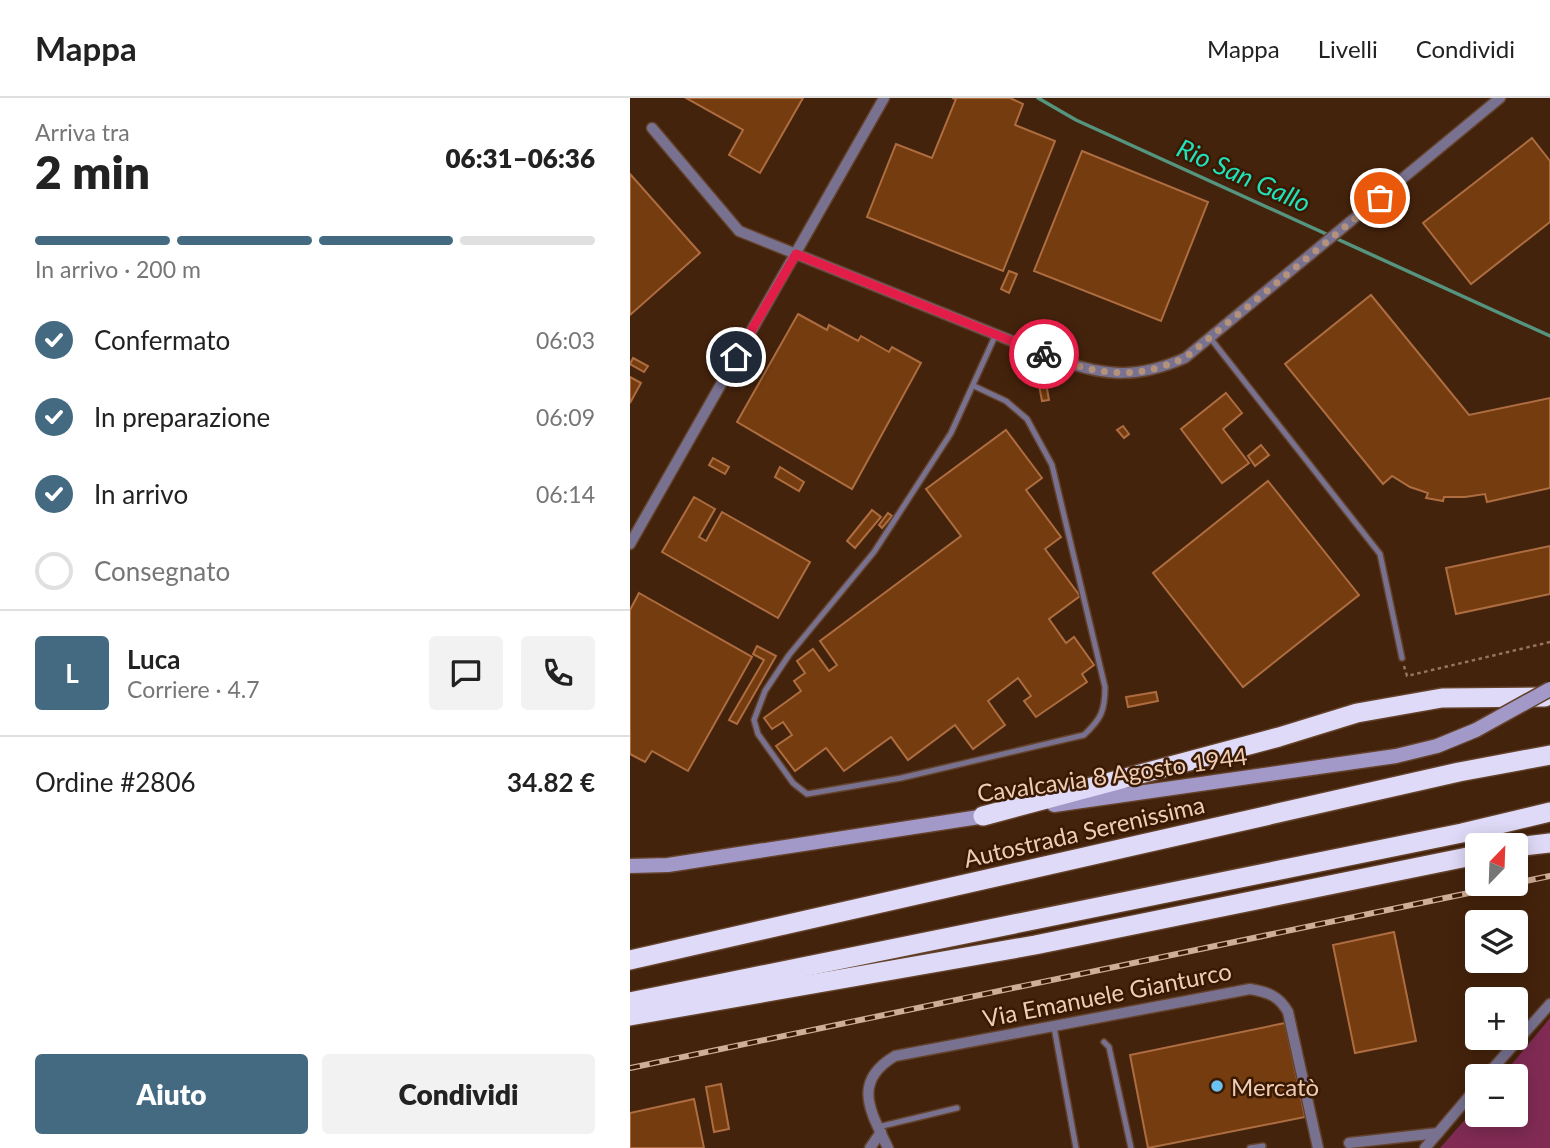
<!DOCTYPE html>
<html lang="it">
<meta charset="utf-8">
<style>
body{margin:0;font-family:Lato,sans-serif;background:#f2f2f2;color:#222;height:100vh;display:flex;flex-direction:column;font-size:26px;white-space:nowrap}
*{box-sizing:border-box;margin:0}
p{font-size:23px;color:#767676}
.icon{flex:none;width:38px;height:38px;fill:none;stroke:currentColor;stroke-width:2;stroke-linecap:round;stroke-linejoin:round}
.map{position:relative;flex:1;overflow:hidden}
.details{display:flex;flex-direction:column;background:#fff;width:630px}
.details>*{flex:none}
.needle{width:46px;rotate:23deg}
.controls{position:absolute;left:835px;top:735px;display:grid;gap:14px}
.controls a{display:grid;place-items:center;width:63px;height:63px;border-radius:7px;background:#fff;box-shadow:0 4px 18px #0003;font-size:35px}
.pin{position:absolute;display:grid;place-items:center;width:60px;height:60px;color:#fff;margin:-30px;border:4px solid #fff;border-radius:50%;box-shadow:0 2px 7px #0007}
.courier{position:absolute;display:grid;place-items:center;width:70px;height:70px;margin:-35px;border:5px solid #e11d48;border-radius:50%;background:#fff;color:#222;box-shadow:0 2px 9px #0007}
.summary em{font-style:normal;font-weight:800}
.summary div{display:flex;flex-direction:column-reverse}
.summary{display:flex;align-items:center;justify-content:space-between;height:119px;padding:0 35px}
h1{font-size:46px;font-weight:800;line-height:52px}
.bar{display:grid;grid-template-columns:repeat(4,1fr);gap:10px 7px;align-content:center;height:84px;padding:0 35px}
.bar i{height:9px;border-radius:5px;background:#e0e0e0}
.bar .selected{background:#436a80}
.bar p{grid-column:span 4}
.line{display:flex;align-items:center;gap:18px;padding:0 35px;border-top:2px solid #e0e0e0}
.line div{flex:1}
.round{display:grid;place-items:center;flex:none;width:74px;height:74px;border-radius:7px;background:#f2f2f2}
ol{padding:0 35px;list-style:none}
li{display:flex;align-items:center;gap:21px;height:77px}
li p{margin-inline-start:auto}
li .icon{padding:7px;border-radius:50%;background:#436a80;color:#fff;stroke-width:4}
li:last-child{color:#767676}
li i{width:38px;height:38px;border:4px solid #e0e0e0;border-radius:50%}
.cta{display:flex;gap:14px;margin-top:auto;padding:14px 35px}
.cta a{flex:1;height:80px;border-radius:7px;background:#436a80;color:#fff;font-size:28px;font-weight:800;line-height:80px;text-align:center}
.cta a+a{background:#f2f2f2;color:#222}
header{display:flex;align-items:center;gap:42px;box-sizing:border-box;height:98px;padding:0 35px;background:#fff;border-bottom:2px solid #e0e0e0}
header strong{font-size:33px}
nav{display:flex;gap:38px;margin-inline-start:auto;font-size:24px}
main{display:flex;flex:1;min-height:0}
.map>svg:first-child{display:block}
</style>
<header>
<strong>Mappa</strong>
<nav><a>Mappa</a><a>Livelli</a><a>Condividi</a></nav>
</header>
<main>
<section class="details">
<div class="summary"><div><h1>2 min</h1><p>Arriva tra</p></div><em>06:31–06:36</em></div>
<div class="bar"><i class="selected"></i><i class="selected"></i><i class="selected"></i><i></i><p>In arrivo · 200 m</p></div>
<ol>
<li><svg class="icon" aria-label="check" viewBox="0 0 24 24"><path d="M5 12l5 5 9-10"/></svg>Confermato<p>06:03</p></li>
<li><svg class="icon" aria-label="check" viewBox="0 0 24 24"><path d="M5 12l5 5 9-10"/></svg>In preparazione<p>06:09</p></li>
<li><svg class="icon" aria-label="check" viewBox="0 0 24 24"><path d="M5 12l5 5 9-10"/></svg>In arrivo<p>06:14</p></li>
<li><i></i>Consegnato</li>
</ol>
<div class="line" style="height:126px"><b class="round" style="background:#436a80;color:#fff">L</b><div><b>Luca</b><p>Corriere · 4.7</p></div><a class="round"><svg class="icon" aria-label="chat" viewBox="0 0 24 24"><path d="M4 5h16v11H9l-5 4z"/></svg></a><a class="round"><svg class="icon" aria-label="phone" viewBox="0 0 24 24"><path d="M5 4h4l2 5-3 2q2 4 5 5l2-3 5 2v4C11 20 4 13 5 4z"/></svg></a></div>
<div class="line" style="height:91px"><div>Ordine #2806</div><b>34.82 €</b></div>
<div class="cta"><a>Aiuto</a><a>Condividi</a></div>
</section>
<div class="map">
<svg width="920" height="1050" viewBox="0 0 920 1050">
<rect width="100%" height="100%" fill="#44230c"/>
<polygon fill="#812b54" points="920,920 920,1050 810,1050 847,1008 847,1017 886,1017 886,978 872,978"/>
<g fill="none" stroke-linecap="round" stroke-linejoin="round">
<polyline stroke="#55947e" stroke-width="3.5" points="408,0 446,22 920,238"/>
</g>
<g fill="#743c0f" stroke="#ae6d41" stroke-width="2">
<polygon points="56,0 173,0 130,75 99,57 113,32"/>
<polygon points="322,0 380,0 393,6 385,27 425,43 373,173 237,119 266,46 302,60 326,1"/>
<polygon points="902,40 920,63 920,124 841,186 793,125"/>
<polygon points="452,53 578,104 531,223 404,173"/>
<polygon points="0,76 70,155 0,217"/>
<polygon points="379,173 387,176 379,195 371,191"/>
<polygon points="741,197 839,317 920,300 920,390 857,404 855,396 835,399 814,399 813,403 796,400 798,395 780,389 762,378 753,386 655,266"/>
<polygon points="168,216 197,232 199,227 228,243 231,238 259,254 262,249 291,265 222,391 107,324"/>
<polygon points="3,260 18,268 14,274 0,266"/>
<polygon points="0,279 11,285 0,305"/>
<polygon points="416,285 419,302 412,303 409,287"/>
<polygon points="596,295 612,315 593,331 619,365 592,385 551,331"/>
<polygon points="493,328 499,336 494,340 487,332"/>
<polygon points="376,332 412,380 396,392 431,439 415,451 450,498 419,521 436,545 444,539 464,567 452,576 457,584 406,619 394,603 401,598 388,580 358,603 375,627 343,651 325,627 278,662 261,639 214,673 196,650 165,673 146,648 162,637 153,624 142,631 134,620 171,593 164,583 175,575 167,563 183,551 199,573 207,567 190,543 331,438 296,391"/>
<polygon points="631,347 639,357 625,368 618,358"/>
<polygon points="83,360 99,369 95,376 79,367"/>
<polygon points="150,369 174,384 169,393 145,379"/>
<polygon points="638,383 729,497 613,589 523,475"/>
<polygon points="64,399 85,411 69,439 76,443 92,414 180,464 148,520 32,454"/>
<polygon points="242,412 251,419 225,450 217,443"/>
<polygon points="258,415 262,418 252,430 249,427"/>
<polygon points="920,448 920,496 826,516 816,470"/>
<polygon points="9,495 122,559 58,673 22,653 15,664 0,656 0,512"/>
<polygon points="127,548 146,558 107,626 99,622 134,562 123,556"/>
<polygon points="526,594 528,603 498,609 496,599"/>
<polygon points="764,834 786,943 725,955 703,847"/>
<polygon points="655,925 675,1019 518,1050 500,957"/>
<polygon points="91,986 99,1031 84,1034 76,989"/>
<polygon points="64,1001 74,1050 0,1050 0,1015"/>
</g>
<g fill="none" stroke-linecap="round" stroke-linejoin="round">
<defs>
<g id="service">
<polyline points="581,241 750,456 772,560"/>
<path d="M344 288 376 303 397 321 422 367 475 589C475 613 471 621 454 637L271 680 177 696 163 685 128 636 124 622 135 593 159 557 244 454 321 335 366 236"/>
<polyline points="424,929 446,1050"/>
<polyline points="474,944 479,949 501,1050"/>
<polyline points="248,1029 327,1010"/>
<polyline points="620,1050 633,1048"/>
</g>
<g id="minor">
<path d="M22 30 109 133 429 262C477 279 509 280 555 260L870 0"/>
<polyline points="0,446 254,0"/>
<polyline points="856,978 920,906"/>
<polyline points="719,1045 808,1035 847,989"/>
<polyline points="240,1050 251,1034"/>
<path d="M258 1050C241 1014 221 984 265 958L620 891C638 894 649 898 658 914L688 1050"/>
<polyline points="795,1050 808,1035"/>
</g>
<g id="secondary">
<polyline points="424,707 766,658"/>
<polyline points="0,768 38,767 362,717"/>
</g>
<g id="motorway">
<polyline points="353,718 649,639 727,615 812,600 915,599"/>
<polyline points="886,749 920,745"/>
<polyline points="0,862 829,674 920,657"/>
<polyline points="0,904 832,735 920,714"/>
<polyline points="0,918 405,847 847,757"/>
</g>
</defs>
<use href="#service" stroke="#63412a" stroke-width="8"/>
<use href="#minor" stroke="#63412a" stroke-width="13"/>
<use href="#secondary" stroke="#63412a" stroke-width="17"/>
<use href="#motorway" stroke="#63412a" stroke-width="22"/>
<polyline stroke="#96745d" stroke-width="2.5" stroke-dasharray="3.5 3.5" stroke-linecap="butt" points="774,568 777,578 920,544"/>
<use href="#service" stroke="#787290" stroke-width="5"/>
<use href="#minor" stroke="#787290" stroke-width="10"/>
<use href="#secondary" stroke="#a299c8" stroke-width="14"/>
<use href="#motorway" stroke="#dfdaf7" stroke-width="19"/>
<defs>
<g id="rail">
<polyline points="886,785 920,778"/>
<polyline points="0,970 882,786"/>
</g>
</defs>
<use href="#rail" stroke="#d0ad96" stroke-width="6"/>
<use href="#rail" stroke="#391902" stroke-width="3.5" stroke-dasharray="10" stroke-linecap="butt"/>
<defs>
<polyline id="secondary-bridge" points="766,658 807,648 846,632 920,591"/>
</defs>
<use href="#secondary-bridge" stroke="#63412a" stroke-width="17" stroke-linecap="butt"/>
<use href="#secondary-bridge" stroke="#a299c8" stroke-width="14"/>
</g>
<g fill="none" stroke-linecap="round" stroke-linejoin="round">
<path stroke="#b3917a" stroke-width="7" stroke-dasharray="0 12.6" d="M414 256C467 277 502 283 555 260L750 100"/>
<polyline stroke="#e11d48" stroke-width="9" points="106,259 166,156 414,256"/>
</g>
<circle fill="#6bc3f2" stroke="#391902" stroke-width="2.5" cx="587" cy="988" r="7"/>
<g text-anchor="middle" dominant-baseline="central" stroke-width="5" stroke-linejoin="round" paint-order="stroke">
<g font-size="24" fill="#efccb5" stroke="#391902">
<text transform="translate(482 676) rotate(-8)">Cavalcavia 8 Agosto 1944</text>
<text transform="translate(454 733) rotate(-13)">Autostrada Serenissima</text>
<text transform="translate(477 896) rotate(-11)">Via Emanuele Gianturco</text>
</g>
<g font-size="24" fill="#efccb5" stroke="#391902" text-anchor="start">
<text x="601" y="988">Mercatò</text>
</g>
<g font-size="26" font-style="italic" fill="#20e3bb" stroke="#391902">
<text transform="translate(614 77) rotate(24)">Rio San Gallo</text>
</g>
</g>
</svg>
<div class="controls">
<a><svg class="needle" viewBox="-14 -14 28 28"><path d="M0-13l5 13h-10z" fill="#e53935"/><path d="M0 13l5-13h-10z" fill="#767676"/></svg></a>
<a><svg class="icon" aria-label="layers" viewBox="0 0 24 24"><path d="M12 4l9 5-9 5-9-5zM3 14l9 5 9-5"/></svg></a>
<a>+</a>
<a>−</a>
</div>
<div class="pin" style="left:750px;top:100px;background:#ea580c"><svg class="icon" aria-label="bag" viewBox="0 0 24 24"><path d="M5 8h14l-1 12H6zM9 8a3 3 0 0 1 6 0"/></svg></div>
<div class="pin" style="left:106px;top:259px;background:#1f2937"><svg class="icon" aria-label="home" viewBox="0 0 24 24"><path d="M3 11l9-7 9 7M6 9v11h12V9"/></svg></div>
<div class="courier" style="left:414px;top:256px"><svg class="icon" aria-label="bike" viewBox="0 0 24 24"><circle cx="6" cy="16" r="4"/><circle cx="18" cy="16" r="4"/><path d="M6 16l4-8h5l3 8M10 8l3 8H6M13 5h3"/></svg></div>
</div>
</main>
